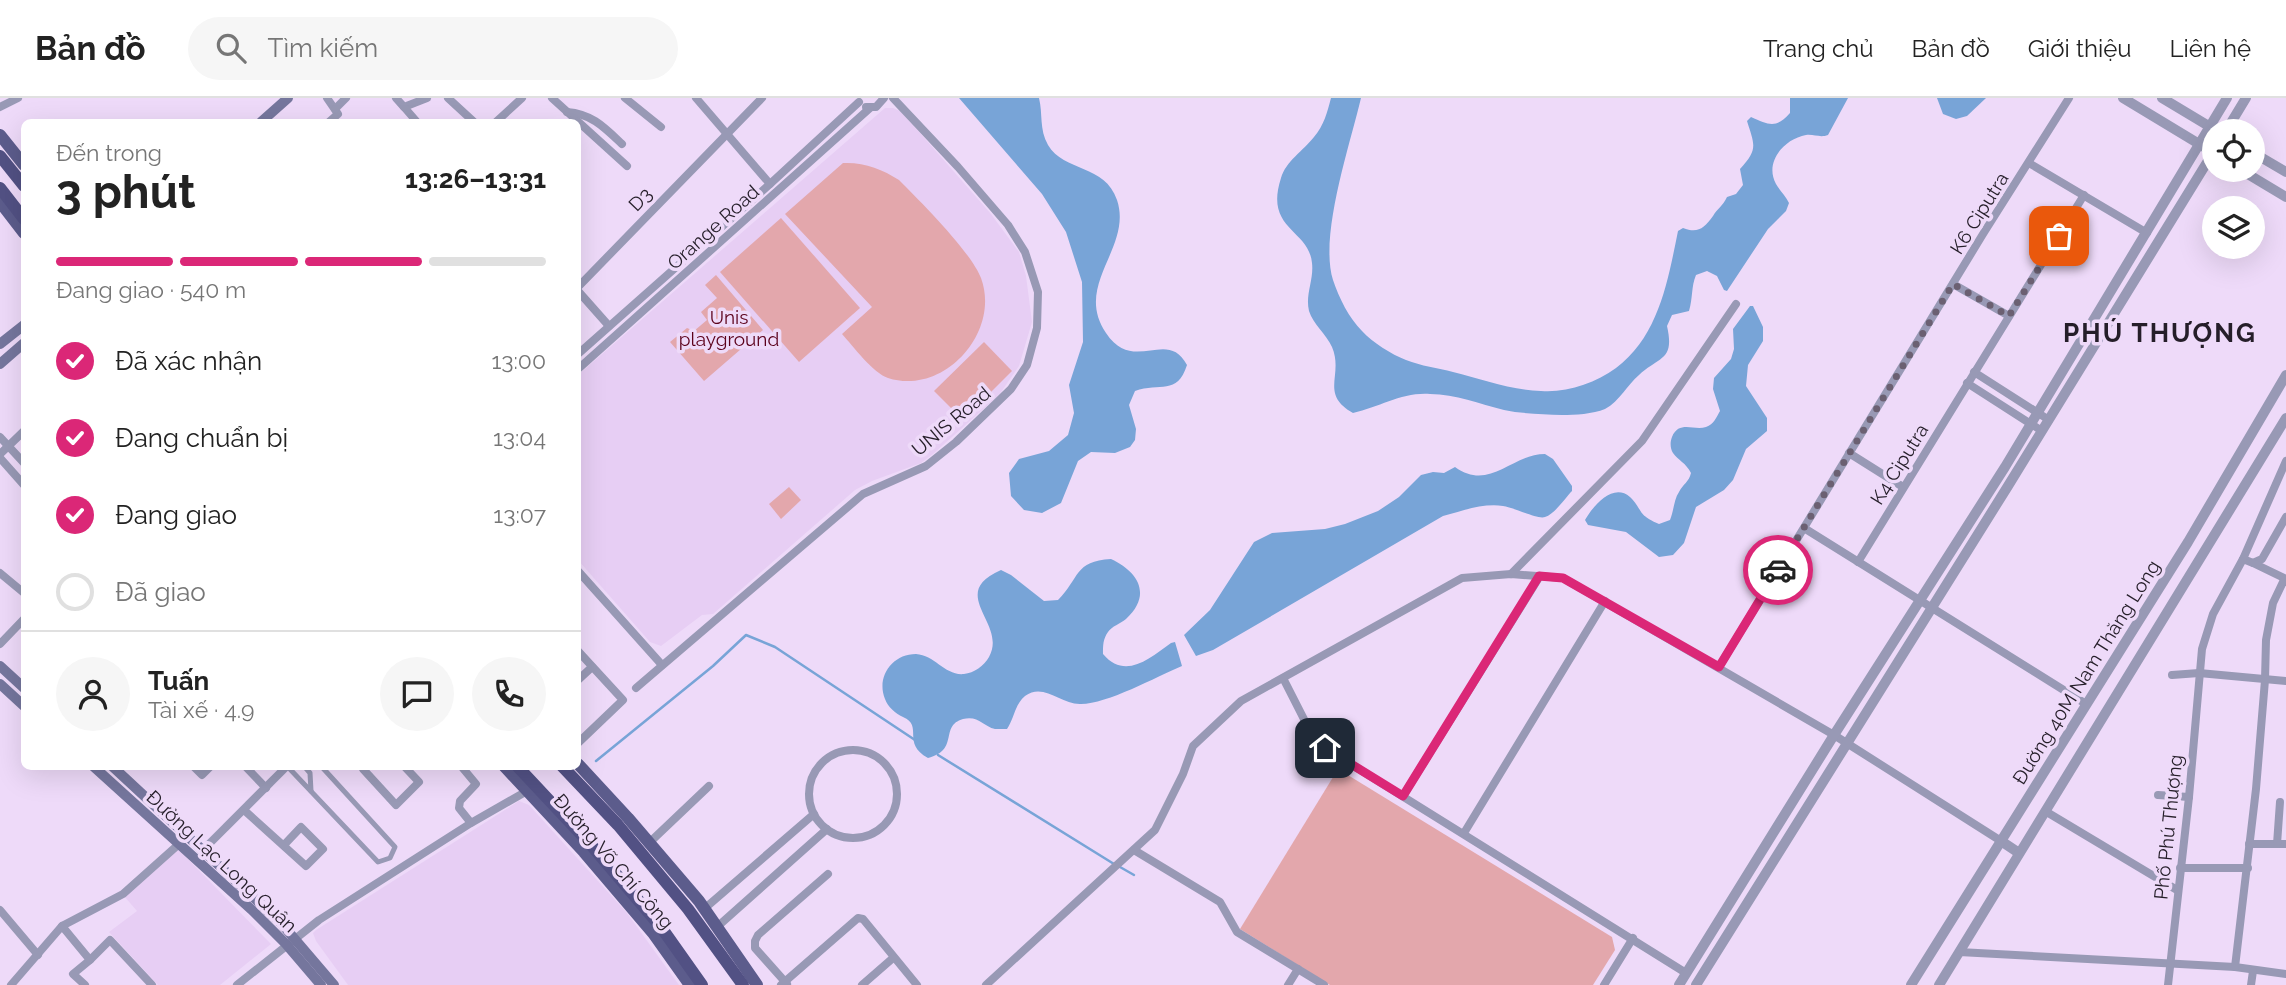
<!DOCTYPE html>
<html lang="vi">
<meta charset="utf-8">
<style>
body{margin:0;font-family:Raleway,sans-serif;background:#f6f6f6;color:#222;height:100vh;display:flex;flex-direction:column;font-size:26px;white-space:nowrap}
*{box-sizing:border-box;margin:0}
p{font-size:23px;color:#767676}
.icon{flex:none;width:38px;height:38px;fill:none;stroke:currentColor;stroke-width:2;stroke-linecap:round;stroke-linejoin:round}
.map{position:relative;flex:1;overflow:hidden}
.side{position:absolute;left:21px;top:21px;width:560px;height:651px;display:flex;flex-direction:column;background:#fff;border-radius:10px;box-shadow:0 7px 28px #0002}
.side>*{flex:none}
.tools{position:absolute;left:2202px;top:21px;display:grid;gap:14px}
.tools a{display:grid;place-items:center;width:63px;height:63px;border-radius:50%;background:#fff;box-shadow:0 7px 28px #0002;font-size:35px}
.pin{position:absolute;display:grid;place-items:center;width:60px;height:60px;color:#fff;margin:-30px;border-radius:14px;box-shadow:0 4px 10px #0006}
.courier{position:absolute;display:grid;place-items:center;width:70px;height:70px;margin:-35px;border:5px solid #db2777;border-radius:50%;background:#fff;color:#222;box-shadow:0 2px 9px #0007}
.head em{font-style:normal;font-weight:700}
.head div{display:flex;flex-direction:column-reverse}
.head{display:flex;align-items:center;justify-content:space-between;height:119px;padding:0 35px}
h1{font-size:46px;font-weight:700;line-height:52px}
.bar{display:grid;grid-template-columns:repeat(4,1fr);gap:10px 7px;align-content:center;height:84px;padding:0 35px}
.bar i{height:9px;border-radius:5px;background:#e0e0e0}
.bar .selected{background:#db2777}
.bar p{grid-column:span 4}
.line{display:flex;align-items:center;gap:18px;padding:0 35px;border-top:2px solid #e0e0e0}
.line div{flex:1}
.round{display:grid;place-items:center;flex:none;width:74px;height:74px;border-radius:37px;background:#f6f6f6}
ol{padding:0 35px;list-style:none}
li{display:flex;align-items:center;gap:21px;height:77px}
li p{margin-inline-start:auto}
li .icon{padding:7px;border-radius:50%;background:#db2777;color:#fff;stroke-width:4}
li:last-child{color:#767676}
li i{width:38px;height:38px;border:4px solid #e0e0e0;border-radius:50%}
header{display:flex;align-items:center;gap:42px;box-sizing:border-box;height:98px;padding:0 35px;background:#fff;border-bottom:2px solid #e0e0e0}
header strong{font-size:33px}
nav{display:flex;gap:38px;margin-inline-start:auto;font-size:24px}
.search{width:490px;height:63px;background:#f6f6f6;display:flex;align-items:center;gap:18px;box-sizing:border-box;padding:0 24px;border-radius:38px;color:#767676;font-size:26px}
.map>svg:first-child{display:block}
</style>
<header>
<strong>Bản đồ</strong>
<div class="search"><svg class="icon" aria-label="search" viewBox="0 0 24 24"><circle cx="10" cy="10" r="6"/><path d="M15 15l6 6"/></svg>Tìm kiếm</div>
<nav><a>Trang chủ</a><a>Bản đồ</a><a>Giới thiệu</a><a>Liên hệ</a></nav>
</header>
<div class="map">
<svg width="2286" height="887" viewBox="0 0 2286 887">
<rect width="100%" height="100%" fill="#eedaf9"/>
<g fill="#e7cef4">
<polygon points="885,10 893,10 900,13 920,35 991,116 1019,154 1026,178 1032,224 1019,268 999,297 933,356 921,365 872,383 855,392 713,516 702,517 661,548 650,544 578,462 578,277"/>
<polygon points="519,703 529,707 627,815 679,887 348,887 316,843 313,835 316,832"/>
<polygon points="178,751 271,846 220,887 158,887 109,834 137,813 124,798"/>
</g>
<g fill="#e3a7ac">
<path d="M843 65C864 64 882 71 899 82 920 103 971 154 981 180 1001 234 944 298 888 280 873 275 853 248 842 236L872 209 785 116Z"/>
<polygon points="781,120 860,210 799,264 720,174"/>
<polygon points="716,177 763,232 704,283 670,244 687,230 694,233 707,222 701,214 717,200 705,187"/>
<polygon points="984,244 1012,273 963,322 934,293"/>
<polygon points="789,389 801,402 781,421 769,406"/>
<polygon points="1338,671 1612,839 1615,852 1593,887 1330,887 1240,831"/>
</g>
<g fill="#78a4d7">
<path d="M959 0H1039C1043 16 1039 31 1048 47 1064 74 1105 66 1117 102 1133 150 1073 186 1106 235 1134 277 1167 229 1187 267 1177 298 1160 284 1135 293L1129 307 1136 331 1135 342 1130 349 1115 355 1091 354 1078 363 1061 405 1042 415 1024 412 1011 398 1009 375 1019 361 1049 353 1068 337 1074 315 1069 287 1083 244 1082 184 1066 134 1042 96Z"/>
<path d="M1331 0H1361C1350 47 1319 138 1333 182 1339 200 1349 220 1362 233 1373 245 1391 256 1406 262 1421 268 1438 270 1453 274 1481 281 1511 292 1541 293 1567 295 1595 285 1616 270 1659 238 1668 182 1678 133L1683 130C1698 136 1704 130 1713 118 1717 111 1723 108 1727 99L1736 96 1743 87 1740 71C1759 51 1754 46 1747 23L1751 19C1769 27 1776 31 1790 15V0H1848L1828 37C1820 40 1814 36 1806 37 1784 41 1764 64 1776 86 1780 93 1786 98 1789 105L1786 113 1768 131 1727 193 1724 192 1717 178 1707 173 1696 177C1691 189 1693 200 1689 213L1672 217 1667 228C1675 263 1659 258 1639 277 1627 287 1620 303 1605 311 1593 316 1575 317 1562 317 1543 316 1523 316 1504 312 1479 306 1456 296 1430 296 1402 294 1380 309 1353 315 1319 296 1344 277 1332 249 1326 236 1313 226 1309 213 1305 196 1314 182 1312 165 1309 131 1264 132 1281 80 1286 63 1303 53 1314 39 1324 27 1327 15 1331 0Z"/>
<polygon points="1937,0 1986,0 1967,18 1956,21 1943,16"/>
<path d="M1750 208H1753L1763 229V243L1748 267 1746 288 1767 320V333L1746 351 1733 382 1724 392 1696 409 1684 445 1673 457 1659 459 1626 434 1588 427 1585 422C1593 408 1613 384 1630 399 1644 413 1636 416 1659 426L1670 422C1674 412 1674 401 1679 394 1683 386 1689 384 1691 375 1686 365 1678 362 1673 355 1670 350 1670 344 1672 339 1679 322 1694 333 1706 329 1714 326 1716 320 1720 313L1713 291 1714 280 1731 261 1734 251 1733 231Z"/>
<path d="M1545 356 1553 361 1572 388V393C1565 400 1555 416 1545 419 1538 422 1513 409 1503 408 1483 405 1462 413 1443 418L1213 552 1196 558 1184 537 1210 512 1254 444 1272 435 1325 431 1345 426 1378 413 1399 399 1421 377 1433 374 1444 375 1455 369C1490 394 1511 356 1545 356Z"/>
<path d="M1111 461C1139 474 1152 497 1126 521 1120 526 1112 528 1108 534 1103 541 1103 547 1103 556 1125 582 1149 561 1171 545L1175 544 1182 568C1156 579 1107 606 1081 606 1061 607 1044 584 1025 598 1015 606 1014 621 1007 631 1006 631 996 631 995 631 983 628 978 617 963 621 939 628 960 652 928 660 901 645 924 628 903 619 895 615 888 609 885 601 876 579 892 556 916 556 935 557 945 578 964 576 974 575 984 568 989 559 1008 525 946 496 1001 472L1011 477 1044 503 1058 502C1080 480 1074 463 1111 461Z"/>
</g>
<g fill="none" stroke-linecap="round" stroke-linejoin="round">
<g stroke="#78a4d7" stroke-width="2.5">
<polyline points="938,657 1114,766"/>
<polyline points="596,663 713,568 746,537 775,549 915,642"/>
<polyline points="1120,769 1134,777"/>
</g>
<g stroke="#9899b5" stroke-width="5">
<polyline points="287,668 378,764 390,760 395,749 321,668"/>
<polyline points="304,668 310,675 311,693"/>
</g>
<g stroke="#9899b5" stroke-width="8">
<polyline points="327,0 338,16 329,24"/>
<polyline points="396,0 404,9 427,0"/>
<polyline points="448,0 474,24"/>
<polyline points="552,0 627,68"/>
<polyline points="625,0 661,29"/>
<polyline points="696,0 770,86"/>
<polyline points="0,9 18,0"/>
<polyline points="404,9 417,24"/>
<polyline points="866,9 876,9 884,0"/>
<polyline points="335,11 346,0"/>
<path d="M567 14C592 16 604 29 622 46"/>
<polyline points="496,24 522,0"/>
<polyline points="2029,65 2147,135"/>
<polyline points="1953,186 2009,218"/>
<polyline points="578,189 762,0"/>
<polyline points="578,193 609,228"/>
<polyline points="578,256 770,86 859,4"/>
<polyline points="578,271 870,10"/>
<polyline points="1974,274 2049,322"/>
<polyline points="1967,285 2042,333"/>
<polyline points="0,339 24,365"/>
<polyline points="1849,355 1903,389"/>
<polyline points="0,356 24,333"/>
<polyline points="0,360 24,387"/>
<polyline points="1804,430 2086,606"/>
<polyline points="2243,461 2253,465 2262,461 2286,419"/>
<polyline points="1858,464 2084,97"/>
<polyline points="2253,465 2286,481"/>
<polyline points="578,473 662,567"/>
<polyline points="0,475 24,495"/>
<polyline points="1511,476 1642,343 1736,206"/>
<polyline points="0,546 24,521"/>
<polyline points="578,553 623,602 578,645"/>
<polyline points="1719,569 1983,136 2069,0"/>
<polyline points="2172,577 2199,575 2286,583"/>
<polyline points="1283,580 1309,631 1325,650 1686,875"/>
<polyline points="578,582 592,569"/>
<polyline points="636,590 863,396 926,368 956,344 1011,291 1027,267 1037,230 1038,194 1025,154 1008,127 958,69 893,0"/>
<circle cx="853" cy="696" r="44"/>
<polyline points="193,668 202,677 211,668"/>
<polyline points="245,668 266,690"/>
<polyline points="365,668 363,671 396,707 419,684 404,668"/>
<polyline points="461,668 476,686 460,703 459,710 471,725"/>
<polyline points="2158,697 2189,699"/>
<polyline points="1403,698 1540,478"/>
<polyline points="244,712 306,768 323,751 301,729 284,747"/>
<polyline points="2045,713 2177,792"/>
<polyline points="1464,735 1605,503"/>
<polyline points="649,745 709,688"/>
<polyline points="2249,746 2286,746"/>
<polyline points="2277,746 2280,704"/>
<polyline points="203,752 287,668"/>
<polyline points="1134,752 1220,804 1237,834 1324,887"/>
<polyline points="2180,770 2248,770"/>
<polyline points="704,811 814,716"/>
<polyline points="0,812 38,857"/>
<polyline points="62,828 90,862 73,876 85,887"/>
<polyline points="717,829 827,731"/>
<polyline points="1959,854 2235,869 2286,876"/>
<polyline points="90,862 110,842 152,887"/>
<polyline points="2235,869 2256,691 2265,582 2266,542 2273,505 2283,484 2286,484"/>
<polyline points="787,886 755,850 755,843 758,837 828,776"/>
<polyline points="11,887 62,828 123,796 179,746"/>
<polyline points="237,887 319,822 471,725 527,693"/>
<polyline points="781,887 858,820 863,821 917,887"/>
<polyline points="862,887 893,860"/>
<polyline points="986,887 1155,732 1183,676 1193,648 1241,603 1462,480 1511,476 1563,480 1834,637 2001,743"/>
<polyline points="1288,887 1298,871"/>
<polyline points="1604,887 1633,840"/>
<polyline points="2168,887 2189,699 2202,551 2213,516 2243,461 2286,363"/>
<polyline points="2251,887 2253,873"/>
</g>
<g stroke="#9899b5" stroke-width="10">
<polyline points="2123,0 2214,55"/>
<polyline points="2162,0 2217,33"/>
<polyline points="2226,33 2246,0"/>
<polyline points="2252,54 2286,74"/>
<polyline points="2241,72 2286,99"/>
<polyline points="2001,743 2019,755"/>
<polyline points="1679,887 1834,637 2005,369 2227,0"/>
<polyline points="1696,887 2008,388 2214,53"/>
<polyline points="1911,887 2188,444 2286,277"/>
<polyline points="1939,887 2286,320"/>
</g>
<g stroke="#75769d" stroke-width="10">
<polyline points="261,24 288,0"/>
<polyline points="0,246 24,227"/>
<polyline points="0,266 24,245"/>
<polyline points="0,568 24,590"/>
<polyline points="0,586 24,608"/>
<polyline points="93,668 252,812 286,846 321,887"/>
<polyline points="112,668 281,825 334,887"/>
</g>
<g stroke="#5c5c8c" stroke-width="12">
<polyline points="0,37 24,67"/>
<polyline points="0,104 24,135"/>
<polyline points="578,666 628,720 699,803 757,887"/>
<polyline points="504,668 584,754 653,835 690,887"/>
</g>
<g stroke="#525184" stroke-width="12">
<polyline points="0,58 24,88"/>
<polyline points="0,90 24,121"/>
<polyline points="517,668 592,748 661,829 702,887"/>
<polyline points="562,668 618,727 688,811 743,887"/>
</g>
</g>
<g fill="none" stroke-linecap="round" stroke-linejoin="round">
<polyline stroke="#6b6072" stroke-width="7" stroke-dasharray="0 12.6" points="1778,472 1953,186 2009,218 2059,138"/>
<polyline stroke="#db2777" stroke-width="9" points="1325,650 1403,698 1539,478 1563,480 1719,569 1778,472"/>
</g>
<g text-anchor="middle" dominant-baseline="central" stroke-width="7" stroke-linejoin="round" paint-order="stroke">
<g font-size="19" fill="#251e29" stroke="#eedaf9">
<text transform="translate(640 101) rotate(-46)">D3</text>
<text transform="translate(1979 115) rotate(-58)">K6 Ciputra</text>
<text transform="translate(713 129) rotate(-42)">Orange Road</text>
<text transform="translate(951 323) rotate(-40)">UNIS Road</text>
<text transform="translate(1899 366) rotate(-58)">K4 Ciputra</text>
<text transform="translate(2086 574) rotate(-58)">Đường 40M Nam Thăng Long</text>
<text transform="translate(2168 729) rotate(-84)">Phố Phú Thượng</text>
<text transform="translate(222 763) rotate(43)">Đường Lạc Long Quân</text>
<text transform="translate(614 763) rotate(49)">Đường Võ Chí Công</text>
</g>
<g font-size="19" fill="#5b011b" stroke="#eedaf9">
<text x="729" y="219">Unis<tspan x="729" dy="22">playground</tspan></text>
</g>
<g font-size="26" font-weight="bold" letter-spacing="2" fill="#251e29" stroke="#eedaf9">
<text x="2160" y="235">PHÚ THƯỢNG</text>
</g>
</g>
</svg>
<div class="tools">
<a><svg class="icon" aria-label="locate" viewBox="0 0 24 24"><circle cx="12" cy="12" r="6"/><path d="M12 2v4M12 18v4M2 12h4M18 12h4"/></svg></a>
<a><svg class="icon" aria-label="layers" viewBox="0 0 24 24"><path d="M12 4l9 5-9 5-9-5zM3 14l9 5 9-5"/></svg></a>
</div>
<div class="pin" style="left:2059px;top:138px;background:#ea580c"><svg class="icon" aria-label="bag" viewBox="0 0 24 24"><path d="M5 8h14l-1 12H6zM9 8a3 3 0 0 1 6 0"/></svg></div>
<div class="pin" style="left:1325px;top:650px;background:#1f2937"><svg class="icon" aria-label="home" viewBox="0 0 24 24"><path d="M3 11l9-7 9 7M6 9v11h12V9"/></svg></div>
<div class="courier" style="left:1778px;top:472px"><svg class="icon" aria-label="car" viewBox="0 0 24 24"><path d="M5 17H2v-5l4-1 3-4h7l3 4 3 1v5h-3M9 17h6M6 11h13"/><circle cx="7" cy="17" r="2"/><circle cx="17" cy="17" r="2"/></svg></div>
<section class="side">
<div class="head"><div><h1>3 phút</h1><p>Đến trong</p></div><em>13:26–13:31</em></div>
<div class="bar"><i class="selected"></i><i class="selected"></i><i class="selected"></i><i></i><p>Đang giao · 540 m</p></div>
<ol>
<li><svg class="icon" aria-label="check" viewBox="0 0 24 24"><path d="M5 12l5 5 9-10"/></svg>Đã xác nhận<p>13:00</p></li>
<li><svg class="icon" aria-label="check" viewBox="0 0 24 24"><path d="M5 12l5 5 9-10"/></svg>Đang chuẩn bị<p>13:04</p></li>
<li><svg class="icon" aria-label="check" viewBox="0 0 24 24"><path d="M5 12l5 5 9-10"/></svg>Đang giao<p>13:07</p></li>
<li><i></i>Đã giao</li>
</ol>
<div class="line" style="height:126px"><a class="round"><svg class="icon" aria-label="person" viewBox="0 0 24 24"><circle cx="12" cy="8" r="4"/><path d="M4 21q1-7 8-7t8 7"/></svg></a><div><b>Tuấn</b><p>Tài xế · 4.9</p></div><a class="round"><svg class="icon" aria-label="chat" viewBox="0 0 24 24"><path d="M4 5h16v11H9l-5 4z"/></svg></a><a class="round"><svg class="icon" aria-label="phone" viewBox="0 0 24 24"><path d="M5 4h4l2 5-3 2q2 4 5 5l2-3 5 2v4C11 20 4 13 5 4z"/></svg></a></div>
</section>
</div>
